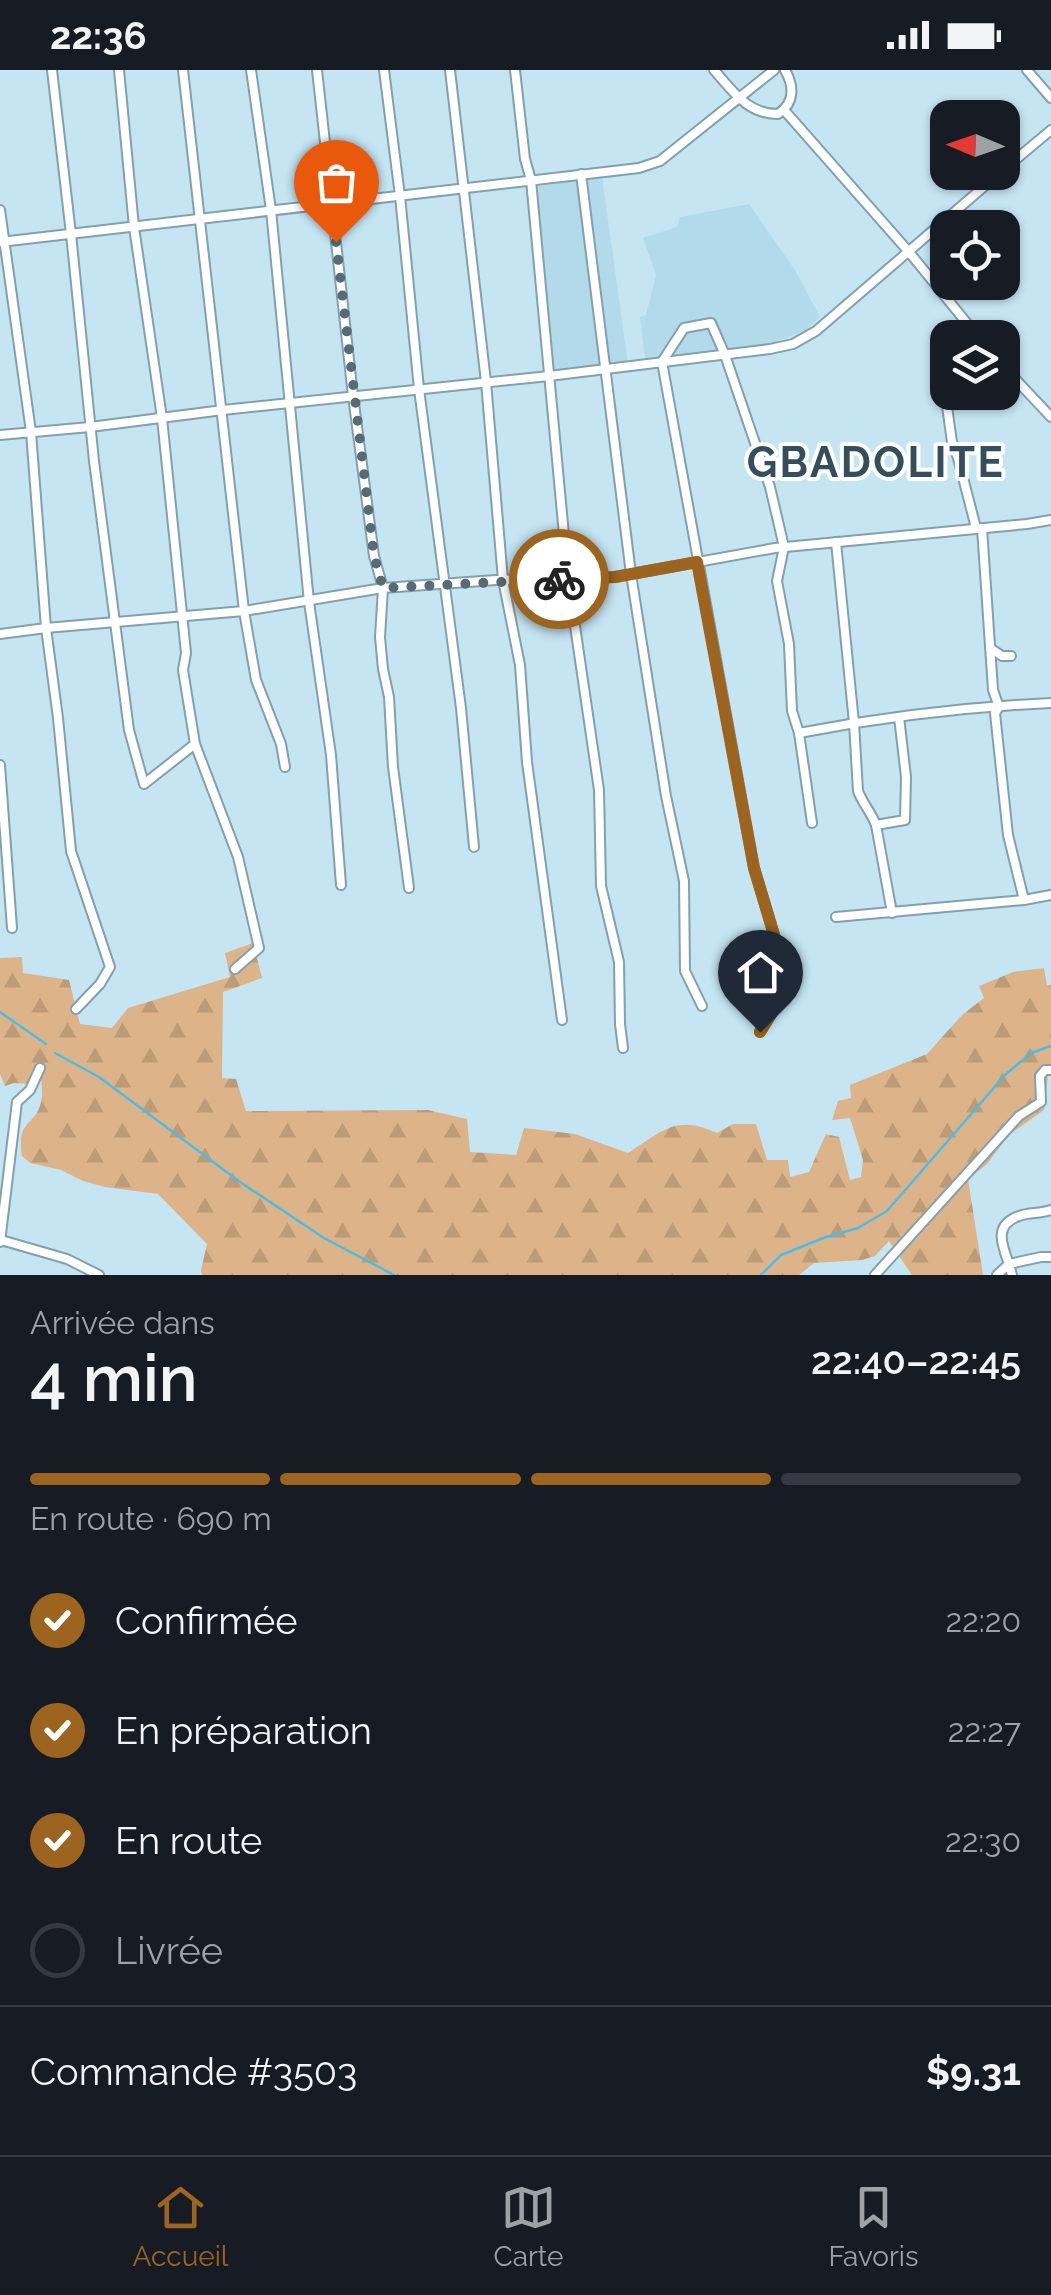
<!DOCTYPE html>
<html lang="fr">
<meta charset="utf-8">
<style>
body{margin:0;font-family:Raleway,sans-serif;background:#242831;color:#f1f3f6;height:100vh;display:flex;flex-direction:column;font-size:38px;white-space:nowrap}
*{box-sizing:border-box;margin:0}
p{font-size:32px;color:#9ea1a6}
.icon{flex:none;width:55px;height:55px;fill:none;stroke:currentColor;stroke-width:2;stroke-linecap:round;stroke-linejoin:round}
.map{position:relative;height:1205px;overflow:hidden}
.panel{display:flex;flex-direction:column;background:#171b24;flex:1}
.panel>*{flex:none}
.needle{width:65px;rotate:272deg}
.controls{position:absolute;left:930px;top:30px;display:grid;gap:20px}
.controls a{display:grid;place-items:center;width:90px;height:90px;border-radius:20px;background:#171b24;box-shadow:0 2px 8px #0004;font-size:50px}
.pin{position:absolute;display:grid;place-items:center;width:85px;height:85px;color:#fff;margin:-102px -42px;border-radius:50% 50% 50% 0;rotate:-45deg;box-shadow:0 0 10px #0007}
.pin .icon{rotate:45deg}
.courier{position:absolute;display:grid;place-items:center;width:100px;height:100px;margin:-50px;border:8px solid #9c641f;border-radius:50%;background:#fff;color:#222;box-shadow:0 2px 12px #0007}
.head em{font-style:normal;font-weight:600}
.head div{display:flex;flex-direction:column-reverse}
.head{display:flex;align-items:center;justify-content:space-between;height:170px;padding:0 30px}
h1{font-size:65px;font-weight:600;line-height:75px}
.bar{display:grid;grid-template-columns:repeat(4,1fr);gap:15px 10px;align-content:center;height:120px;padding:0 30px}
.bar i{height:12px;border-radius:8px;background:#363941}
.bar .current{background:#9c641f}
.bar p{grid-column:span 4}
.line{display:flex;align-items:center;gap:25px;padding:0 30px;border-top:2px solid #363941}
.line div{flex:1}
ol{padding:0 30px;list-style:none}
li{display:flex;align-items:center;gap:30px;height:110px}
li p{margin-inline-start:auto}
li .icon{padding:10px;border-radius:50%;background:#9c641f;color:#fff;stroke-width:4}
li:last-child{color:#9ea1a6}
li i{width:55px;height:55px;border:5px solid #363941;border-radius:50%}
.status{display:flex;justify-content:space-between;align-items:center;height:70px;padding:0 50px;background:#171b24;direction:ltr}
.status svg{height:28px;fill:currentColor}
.tab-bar{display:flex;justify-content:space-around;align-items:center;height:140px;border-top:2px solid #363941;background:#171b24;font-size:28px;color:#9ea1a6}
.tab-bar a{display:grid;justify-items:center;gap:5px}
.tab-bar .current{color:#9c641f}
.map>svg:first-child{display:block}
</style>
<div class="status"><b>22:36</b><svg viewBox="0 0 49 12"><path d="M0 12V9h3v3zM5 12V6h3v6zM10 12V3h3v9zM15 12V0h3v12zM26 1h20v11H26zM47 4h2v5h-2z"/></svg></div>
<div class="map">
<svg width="1051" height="1205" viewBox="0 0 1051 1205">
<defs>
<pattern id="forest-firs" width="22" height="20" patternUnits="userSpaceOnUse" patternTransform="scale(2.5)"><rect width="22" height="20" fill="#ddb489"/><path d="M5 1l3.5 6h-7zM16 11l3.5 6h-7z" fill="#bd9b77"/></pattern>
</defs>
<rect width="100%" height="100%" fill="#c5e5f3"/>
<g fill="#b2daeb">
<polygon points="602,107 628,294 552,302 533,117"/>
<polygon points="749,134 795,200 820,247 804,261 766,275 645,289 640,247 646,245 656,205 643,168 677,157 680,147"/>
</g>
<path fill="url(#forest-firs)" d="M253 873 262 908 223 922 222 1008 236 1009 246 1041 428 1040 467 1049 470 1082 516 1085 524 1058 575 1064 628 1083C663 1061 675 1044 717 1063L733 1054H756L767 1090H788L790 1107 809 1102 826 1064 839 1067 850 1110 861 1107 863 1090 850 1048 832 1050 838 1031 851 1028 850 1015 927 984 962 945 984 928 979 916 1013 902 1044 898 1047 915H1051V1001L1048 1005 1044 1040 1009 1065 987 1094 968 1109 983 1205H912L889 1171 875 1186 862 1190 814 1193 799 1205H202L201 1200 207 1174 158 1124 105 1117 83 1111 61 1100 30 1093 22 1086C16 1048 35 1058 41 1032 44 1022 40 1007 40 997L30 1014 14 1013 5 1016 0 1004V888L22 887 23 903 69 910 80 954 112 958 128 938 230 907 225 883Z"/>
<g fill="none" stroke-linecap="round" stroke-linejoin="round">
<g stroke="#4abde7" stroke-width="2.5">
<polyline points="0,942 46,974"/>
<polyline points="55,983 99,1007 240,1112 324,1168 394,1205"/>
<polyline points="761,1205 781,1185 826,1167 858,1158 887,1141 1005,1005 1031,983 1051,976"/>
</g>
<defs>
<g id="street">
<polyline points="52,0 71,164 94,391 129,660 144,714 195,674"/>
<polyline points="119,0 134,157 162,348 186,583 183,600 195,674 238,787 259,878 235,899"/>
<polyline points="183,0 244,541 256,610 281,674 285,697"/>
<polyline points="251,0 271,140 309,532 331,685 341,815"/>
<polyline points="317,0 353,326 374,486 383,518 380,567 383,599 389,627 393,697 409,818"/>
<polyline points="384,0 400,126 419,319 461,638 474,777"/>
<polyline points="450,0 486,312 503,510 520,595 527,692 562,950"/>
<polyline points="515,0 525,89 531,110 568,508 599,720 601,816 619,892 620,954 623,978"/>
<path d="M714 0C733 21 747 44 778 44 795 33 794 16 785 0"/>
<polyline points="1027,0 1051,28"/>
<polyline points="784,40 909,182 979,268"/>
<polyline points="1002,101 1051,60"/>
<polyline points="581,104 631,504 666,726 684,811 685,901 702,936"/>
<polyline points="0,140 31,362 46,558 58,648 71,781 110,897 100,914 76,939"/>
<polyline points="0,172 639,98 660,91 774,0"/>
<polyline points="1002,295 1051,347"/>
<polyline points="936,321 945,322 952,372 958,388 976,458"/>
<polyline points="0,365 90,357 223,340 549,306 770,279 793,274 816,261 1001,102"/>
<polyline points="982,458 993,620 999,637 995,643 1008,765 1024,830"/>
<path d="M836 472 854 653 858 721C863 734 871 742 876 755L892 843"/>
<polyline points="0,564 46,558 244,541 383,518 496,510 615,507 775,478 1027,454 1051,450"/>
<polyline points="990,578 1002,586 1011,586"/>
<path d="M799 663C882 647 966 637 1051 633"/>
<polyline points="0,695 12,858"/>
<polyline points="876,755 905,750 906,707 899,647"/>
<polyline points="836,847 1024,830 1051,825"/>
<polyline points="760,962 789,915 754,798 662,292 684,258 711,253 725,285 770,417 784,477 777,511 789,574 792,641 799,663 812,753"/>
<polyline points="1,1170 67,1189 99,1205"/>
<polyline points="0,1172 17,1032 30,1020 40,998"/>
<polyline points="875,1205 1019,1046 1041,1032 1040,1006 1045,1000 1051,1000"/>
<path d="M997 1205 1009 1194C1002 1175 993 1155 1019 1146 1029 1142 1040 1144 1051 1140"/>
<polyline points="1012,1205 1009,1194 1041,1187 1051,1187"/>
</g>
</defs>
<use href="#street" stroke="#82a0ad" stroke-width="12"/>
<use href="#street" stroke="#fff" stroke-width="8"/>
</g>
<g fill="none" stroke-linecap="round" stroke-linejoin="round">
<polyline stroke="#586b73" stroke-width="10" stroke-dasharray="0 18" points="336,172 374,486 383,518 559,509"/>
<polyline stroke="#9c641f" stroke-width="12" points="559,509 615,507 697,492 754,798 789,915 760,962"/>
</g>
<g text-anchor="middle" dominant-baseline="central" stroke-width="8" stroke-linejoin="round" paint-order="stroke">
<g font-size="42" font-weight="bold" letter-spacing="2.5" fill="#344f5b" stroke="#fff">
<text x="876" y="392">GBADOLITE</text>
</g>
</g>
</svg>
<div class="controls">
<a><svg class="needle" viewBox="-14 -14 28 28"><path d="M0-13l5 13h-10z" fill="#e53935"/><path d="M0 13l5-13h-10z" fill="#9ea1a6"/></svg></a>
<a><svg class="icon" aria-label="locate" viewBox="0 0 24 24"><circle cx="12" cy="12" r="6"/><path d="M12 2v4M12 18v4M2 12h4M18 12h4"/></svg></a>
<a><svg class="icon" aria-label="layers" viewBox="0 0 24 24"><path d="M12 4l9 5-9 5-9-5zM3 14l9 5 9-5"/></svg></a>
</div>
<div class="pin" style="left:336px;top:172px;background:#ea580c"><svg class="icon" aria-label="bag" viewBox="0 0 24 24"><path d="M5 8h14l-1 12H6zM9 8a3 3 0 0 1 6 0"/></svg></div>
<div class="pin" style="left:760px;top:962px;background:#1f2937"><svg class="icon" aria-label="home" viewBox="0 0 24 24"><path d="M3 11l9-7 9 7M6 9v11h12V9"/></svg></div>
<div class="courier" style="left:559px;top:509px"><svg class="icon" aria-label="bike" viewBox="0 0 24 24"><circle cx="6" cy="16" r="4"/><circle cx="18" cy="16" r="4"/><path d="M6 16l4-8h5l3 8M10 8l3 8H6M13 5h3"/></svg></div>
</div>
<section class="panel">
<div class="head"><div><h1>4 min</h1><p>Arrivée dans</p></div><em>22:40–22:45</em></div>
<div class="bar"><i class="current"></i><i class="current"></i><i class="current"></i><i></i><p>En route · 690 m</p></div>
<ol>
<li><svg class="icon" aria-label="check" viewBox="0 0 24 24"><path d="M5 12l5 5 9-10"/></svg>Confirmée<p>22:20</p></li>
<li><svg class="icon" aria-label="check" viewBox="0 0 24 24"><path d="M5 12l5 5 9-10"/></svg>En préparation<p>22:27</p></li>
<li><svg class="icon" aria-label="check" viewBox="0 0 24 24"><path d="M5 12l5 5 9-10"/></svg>En route<p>22:30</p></li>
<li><i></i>Livrée</li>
</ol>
<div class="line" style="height:130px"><div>Commande #3503</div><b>$9.31</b></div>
</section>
<nav class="tab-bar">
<a class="current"><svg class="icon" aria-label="home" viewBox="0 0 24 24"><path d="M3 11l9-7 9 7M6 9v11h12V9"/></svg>Accueil</a>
<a><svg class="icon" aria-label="map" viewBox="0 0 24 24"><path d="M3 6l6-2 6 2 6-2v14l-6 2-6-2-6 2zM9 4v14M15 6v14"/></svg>Carte</a>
<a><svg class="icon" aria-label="saved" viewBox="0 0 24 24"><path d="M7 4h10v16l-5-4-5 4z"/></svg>Favoris</a>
</nav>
